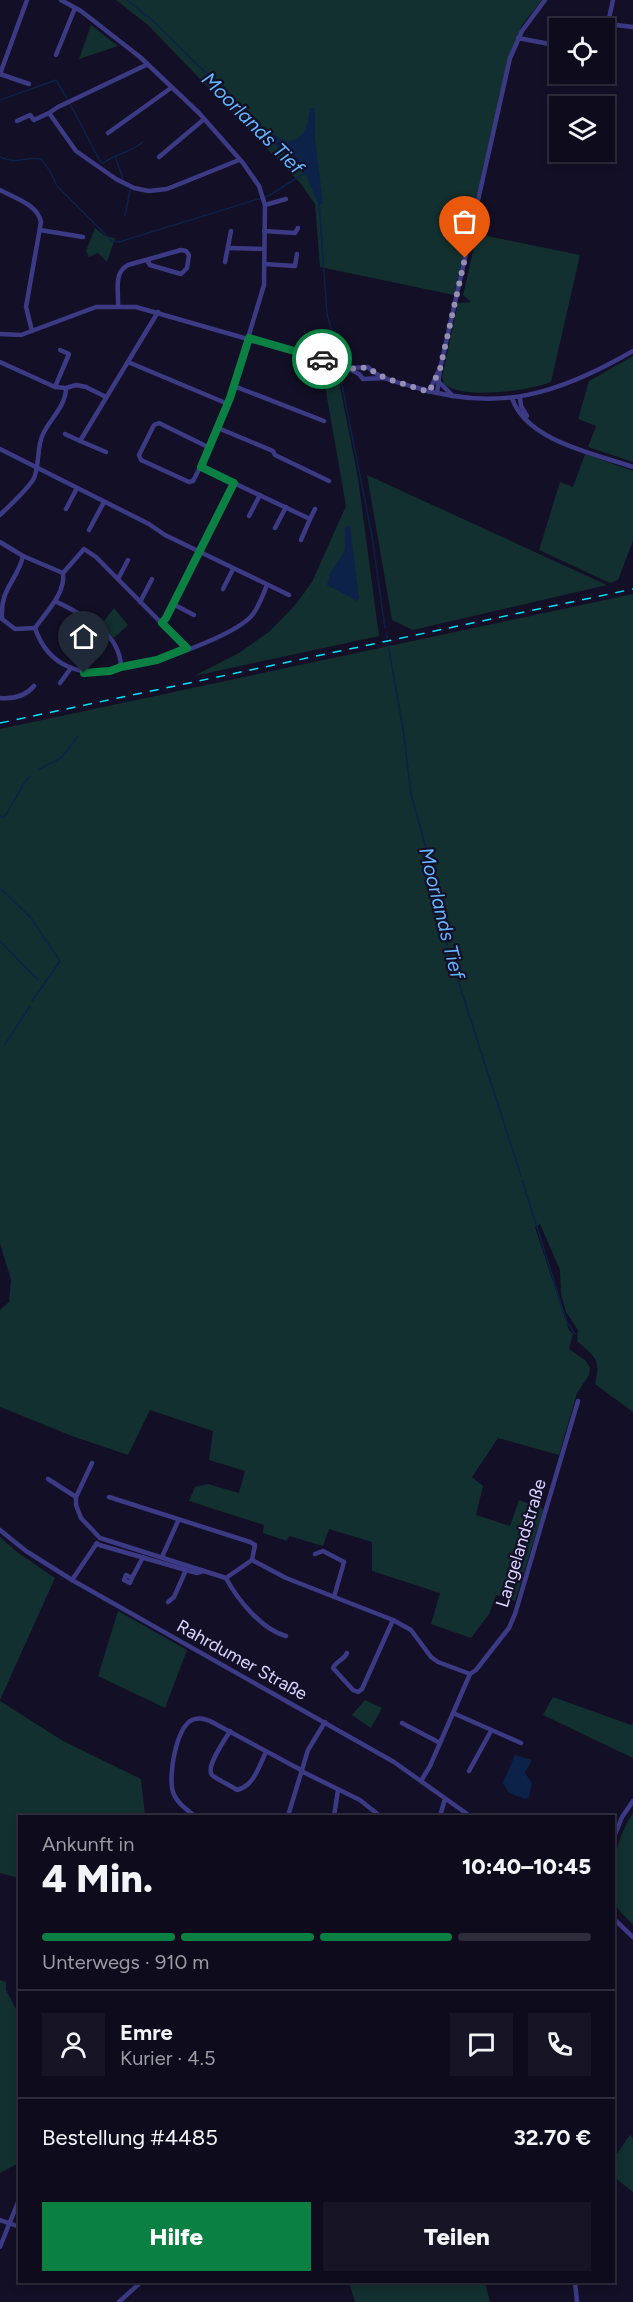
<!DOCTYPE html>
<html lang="de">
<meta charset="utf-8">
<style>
body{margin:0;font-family:Figtree,sans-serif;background:#171425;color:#f1f3f6;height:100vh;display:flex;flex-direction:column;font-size:22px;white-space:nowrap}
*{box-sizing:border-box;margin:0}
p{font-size:20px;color:#9b9ba3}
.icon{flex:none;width:33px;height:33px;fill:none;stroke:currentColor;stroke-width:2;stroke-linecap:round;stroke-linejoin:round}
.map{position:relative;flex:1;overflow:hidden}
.details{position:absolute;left:18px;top:1815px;width:597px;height:468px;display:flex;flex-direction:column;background:#0e0b1c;border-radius:0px;box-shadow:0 3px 9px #0003,0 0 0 2px #2e2b3b}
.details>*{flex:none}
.fabs{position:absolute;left:549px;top:18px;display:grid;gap:12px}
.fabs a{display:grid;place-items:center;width:66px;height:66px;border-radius:0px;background:#0e0b1c;box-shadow:0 3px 9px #0003,0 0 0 2px #2e2b3b;font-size:30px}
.pin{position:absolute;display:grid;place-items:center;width:51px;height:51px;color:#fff;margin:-62px -26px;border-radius:50% 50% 50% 0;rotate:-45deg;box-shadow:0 0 6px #0007}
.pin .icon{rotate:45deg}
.courier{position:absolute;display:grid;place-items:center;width:60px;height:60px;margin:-30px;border:4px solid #0b8043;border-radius:50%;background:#fff;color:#222;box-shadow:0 2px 8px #0007}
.overview em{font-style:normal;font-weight:800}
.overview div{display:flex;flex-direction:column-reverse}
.overview{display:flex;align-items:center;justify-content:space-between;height:102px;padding:0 24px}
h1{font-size:39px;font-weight:800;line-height:45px}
.bar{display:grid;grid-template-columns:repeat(4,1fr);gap:9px 6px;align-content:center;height:72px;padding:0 24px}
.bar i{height:8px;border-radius:4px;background:#2e2b3b}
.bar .selected{background:#0b8043}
.bar p{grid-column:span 4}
.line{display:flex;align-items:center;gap:15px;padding:0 24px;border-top:2px solid #2e2b3b}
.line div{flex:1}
.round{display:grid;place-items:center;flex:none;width:63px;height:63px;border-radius:0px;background:#171425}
.button{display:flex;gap:12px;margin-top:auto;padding:12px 24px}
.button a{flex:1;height:69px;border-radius:0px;background:#0b8043;color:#fff;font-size:24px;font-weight:800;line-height:69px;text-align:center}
.button a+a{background:#171425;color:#f1f3f6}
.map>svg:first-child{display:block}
</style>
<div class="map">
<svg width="633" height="2302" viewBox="0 0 633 2302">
<rect width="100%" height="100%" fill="#130f26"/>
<g fill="#12302f">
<polygon points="116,0 542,0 522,25 508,59 454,295 320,267 315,204 301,184 148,25"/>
<polygon points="91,25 118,46 79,59"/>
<polygon points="95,228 105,236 115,238 107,262 98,253 89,257 86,251"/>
<path d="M477 234 580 255 551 382C528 391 463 400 444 384L442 377 458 303 471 302 463 295Z"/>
<polygon points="633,356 633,462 588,447 596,426 578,419 589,381"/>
<polygon points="337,371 358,478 379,636 194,676 239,653 270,631 296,604 312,582 346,506 325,386 336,384"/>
<polygon points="585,454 633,471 633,541 618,580 610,583 539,550 560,482 573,487"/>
<polygon points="367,475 607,585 413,630 392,620"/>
<path d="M633 594V1412L595 1384C601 1359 595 1357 577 1341L578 1330 566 1312 561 1294 560 1270 540 1224 535 1227 564 1315 569 1330 573 1334 569 1349 585 1360 590 1367 589 1375 577 1393 559 1455 498 1438 472 1477 483 1486 476 1515 510 1526 519 1500 544 1509 515 1601 496 1595 489 1614 471 1638 431 1624 440 1593 372 1571V1542L329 1529 323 1546 289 1536 287 1541 263 1533 264 1525 189 1501 195 1487 208 1484 239 1493 245 1471 209 1460 213 1431 150 1410 128 1455 72 1436 0 1407V1310L9 1302 11 1280 0 1243V729Z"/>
<polygon points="114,608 128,625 114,638 100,626"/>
<polygon points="0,1537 17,1552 55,1578 0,1700"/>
<polygon points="118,1611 187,1650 165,1708 98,1676"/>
<polygon points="553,1697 631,1725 633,1723 633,1758 543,1715"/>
<polygon points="365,1700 382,1708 371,1728 352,1715"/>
<polygon points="0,1701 63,1741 141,1779 145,1816 20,1816 19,1878 0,1873"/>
<path d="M633 1813V1925C627 1918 618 1911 615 1903 606 1876 618 1835 633 1813Z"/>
<polygon points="0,1980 6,1982 6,1990 19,2015 19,2163 0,2173"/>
<polygon points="630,2135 633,2138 633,2192 614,2177 614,2158"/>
<polygon points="349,2282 485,2282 490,2302 355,2302"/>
</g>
<g fill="#0c2248">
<path d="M310 108H315V139L323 204 318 203 306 175 267 137 268 134C275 134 276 137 282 139 303 147 309 124 310 108Z"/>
<path d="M350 525 359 599 356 601C347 594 337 591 327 585L330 574 345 550V527Z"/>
<polygon points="515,1755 532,1760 525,1773 532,1783 529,1797 525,1799 509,1793 503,1783"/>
</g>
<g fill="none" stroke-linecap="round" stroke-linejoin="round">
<g stroke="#0c2248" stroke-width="1.5">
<polyline points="127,0 152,20 269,135"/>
<polyline points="0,100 56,80 67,98"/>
<path d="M70 104 100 161 103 163C118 153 129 153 143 142"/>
<polyline points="115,156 123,179"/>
<path d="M0 157C16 165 25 156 41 159L50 171 57 186 112 241 119 242 268 196 305 173"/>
<polyline points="319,203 327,314 339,356 339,370 372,536 385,628"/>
<polyline points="125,216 130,190"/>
<polyline points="386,633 387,638"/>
<polyline points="388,644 403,729 411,794 447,924 447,946 521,1176"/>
<polyline points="38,770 62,757 78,736"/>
<polyline points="0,816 4,818 25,782 31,776"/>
<polyline points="0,888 31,918 60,961 32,1001"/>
<polyline points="0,941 38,980"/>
<polyline points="5,1044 30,1006"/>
<polyline points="522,1180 567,1322 575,1334"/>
</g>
<g stroke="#3d3a85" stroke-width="4.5">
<polyline points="61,0 81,11 140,57 199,113 243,163 259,186 265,205 264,285 228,404 128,362"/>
<polyline points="608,24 633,27"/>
<polyline points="518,38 560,46"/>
<polyline points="604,41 613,0"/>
<polyline points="56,55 75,8"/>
<polyline points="146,65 58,107 49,113 76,151 116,179 134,188 149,191 167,189 239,160"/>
<polyline points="0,74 27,0"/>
<polyline points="0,74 29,84"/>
<polyline points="17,121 30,115 34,120 49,113"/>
<polyline points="108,133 171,88"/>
<polyline points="159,157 203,120"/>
<path d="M0 190C15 198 38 205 41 222L26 307 32 331"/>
<polyline points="265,205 286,199"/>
<polyline points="40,230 83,237"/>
<polyline points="264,231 295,233 298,228"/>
<polyline points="228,248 264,249"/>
<polyline points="225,262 231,231"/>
<polyline points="264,264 295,266 297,254"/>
<path d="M118 306C119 291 113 273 128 265L181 250 186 251 189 255 187 268 181 274 150 265 147 260"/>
<polyline points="0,334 21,335 96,307 136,307 345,367 359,374 363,379 385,378"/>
<polyline points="0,362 55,387 66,388 76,385 86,387 106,397"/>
<path d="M350 368 368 367C379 379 398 382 414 387 499 413 559 394 633 351"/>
<polyline points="439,382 453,396"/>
<polyline points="234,386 324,421"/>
<polyline points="55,387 69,354 60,350"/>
<polyline points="429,392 438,372"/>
<polyline points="437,393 440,369 510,58 522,31 545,0"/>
<path d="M512 398C526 441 596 454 633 467"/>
<polyline points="520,398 521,406 527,416"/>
<polyline points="218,428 273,451 275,455 329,481"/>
<polyline points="65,434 80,441"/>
<path d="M210 448 159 423 154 425 139 455 141 460 189 482 193 481 208 452C215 436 222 420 228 404"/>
<polyline points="0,449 149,524 165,535 289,595"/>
<polyline points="106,452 80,441 158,312"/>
<polyline points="200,467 310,519 301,540"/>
<polyline points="66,509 77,488"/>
<path d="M0 515C11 504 24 493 33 480 40 469 36 448 43 434 50 419 66 406 66 388"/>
<polyline points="249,516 260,495"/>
<polyline points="310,519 315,509"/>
<polyline points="275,528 286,507"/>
<polyline points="89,530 104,502"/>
<polyline points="0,542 23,556 63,573"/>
<path d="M23 556C17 582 0 587 2 619L15 629 35 628"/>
<polyline points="63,573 84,549 96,557 187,649"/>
<polyline points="118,579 128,560"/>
<polyline points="223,589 233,569"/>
<path d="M55 601C82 615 120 631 121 667 84 680 48 667 35 628 46 612 66 593 63 573"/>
<polyline points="140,602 152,579"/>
<polyline points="173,604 194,615"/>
<polyline points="162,623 166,618 234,483"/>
<path d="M121 667C133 665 146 664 157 660 179 654 240 632 253 614 259 606 263 595 267 585"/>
<polyline points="60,683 71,668"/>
<path d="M0 698C13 699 25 697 34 686"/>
<polyline points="92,1463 76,1497 76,1505 81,1518 100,1538 226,1578 252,1560"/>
<polyline points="48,1479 76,1497"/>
<polyline points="109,1497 250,1542 255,1545 252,1560"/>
<polyline points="0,1530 26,1551 72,1580 394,1762 470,1816"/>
<polyline points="96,1544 186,1570 197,1573 203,1571"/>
<polyline points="315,1554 323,1551 344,1562 334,1597"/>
<polyline points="162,1557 178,1521"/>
<polyline points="252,1560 286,1578 393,1620 411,1630 431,1657 438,1662 470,1674"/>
<polyline points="132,1578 130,1583 124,1580 126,1575 132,1578 143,1557"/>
<path d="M226 1578C237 1599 262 1630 286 1636"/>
<polyline points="72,1580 97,1543"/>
<polyline points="168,1602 174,1597 186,1570"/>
<path d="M347 1653C344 1660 336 1661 333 1668L353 1690 358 1692 362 1689 393 1620"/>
<polyline points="453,1713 521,1743"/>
<polyline points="402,1723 440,1743"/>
<path d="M230 1731C225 1740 205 1767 212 1775 213 1777 233 1787 237 1790 254 1786 259 1766 266 1752"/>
<polyline points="301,1771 360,1800 380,1816"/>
<polyline points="469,1771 491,1731"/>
<polyline points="421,1781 430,1766 470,1674 476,1670 509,1628 515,1614 578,1401"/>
<path d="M195 1816C187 1810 176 1802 173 1792 168 1776 176 1728 192 1720 199 1717 204 1719 210 1721L301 1770"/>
<polyline points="288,1816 308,1750 325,1722"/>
<polyline points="334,1816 338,1790"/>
<polyline points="440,1816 445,1799"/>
<polyline points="614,1837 622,1817 633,1801"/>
<polyline points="614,1919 633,1937"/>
<polyline points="614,2078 614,2087"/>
<polyline points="0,2220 20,2227"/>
<polyline points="0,2247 20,2197"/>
<polyline points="575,2282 577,2302"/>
<polyline points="119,2302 141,2282"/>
</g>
<polyline stroke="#00e5ff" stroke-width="1.5" stroke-dasharray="9 8" stroke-linecap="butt" points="0,723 633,589"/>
</g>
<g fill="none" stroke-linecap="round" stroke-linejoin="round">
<path stroke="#948fb3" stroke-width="6" stroke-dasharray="0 10.8" d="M322 359C336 364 352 372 366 367L385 378 429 392 440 369 465 258"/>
<polyline stroke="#0b8043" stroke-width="8" points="84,673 110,671 121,667 157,660 187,648 162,623 166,618 234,483 201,467 230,398 249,338 322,359"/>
</g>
<g text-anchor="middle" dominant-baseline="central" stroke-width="4.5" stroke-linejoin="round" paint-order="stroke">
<g font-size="18" fill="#d9d4ff" stroke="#130f26">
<text transform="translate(521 1543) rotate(-73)">Langelandstraße</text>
<text transform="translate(242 1660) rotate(29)">Rahrdumer Straße</text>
</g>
<g font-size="20" font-style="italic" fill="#62b6ff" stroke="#130f26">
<text transform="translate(253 123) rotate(45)">Moorlands Tief</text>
<text transform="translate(442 913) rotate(76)">Moorlands Tief</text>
</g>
</g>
</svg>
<div class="fabs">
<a><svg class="icon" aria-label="locate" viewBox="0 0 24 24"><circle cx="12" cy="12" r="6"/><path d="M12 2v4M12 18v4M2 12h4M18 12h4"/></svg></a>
<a><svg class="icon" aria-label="layers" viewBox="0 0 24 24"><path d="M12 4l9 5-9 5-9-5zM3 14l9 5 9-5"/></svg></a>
</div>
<div class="pin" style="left:465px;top:258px;background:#ea580c"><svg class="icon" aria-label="bag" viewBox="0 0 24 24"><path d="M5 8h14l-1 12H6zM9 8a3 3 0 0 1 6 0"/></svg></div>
<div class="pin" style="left:84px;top:673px;background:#1f2937"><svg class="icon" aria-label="home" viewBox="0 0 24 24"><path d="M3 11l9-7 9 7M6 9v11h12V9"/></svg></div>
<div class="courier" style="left:322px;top:359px"><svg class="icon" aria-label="car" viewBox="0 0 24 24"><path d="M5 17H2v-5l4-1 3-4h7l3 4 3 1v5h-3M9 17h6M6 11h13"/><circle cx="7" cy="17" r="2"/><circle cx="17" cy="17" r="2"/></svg></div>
<section class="details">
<div class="overview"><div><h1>4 Min.</h1><p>Ankunft in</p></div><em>10:40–10:45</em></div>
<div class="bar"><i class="selected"></i><i class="selected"></i><i class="selected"></i><i></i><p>Unterwegs · 910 m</p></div>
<div class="line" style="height:108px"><a class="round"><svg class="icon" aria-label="person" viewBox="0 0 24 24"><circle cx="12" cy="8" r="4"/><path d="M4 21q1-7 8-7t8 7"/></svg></a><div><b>Emre</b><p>Kurier · 4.5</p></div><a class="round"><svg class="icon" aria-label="chat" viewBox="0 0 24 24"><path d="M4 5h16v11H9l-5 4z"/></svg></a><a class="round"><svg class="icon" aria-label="phone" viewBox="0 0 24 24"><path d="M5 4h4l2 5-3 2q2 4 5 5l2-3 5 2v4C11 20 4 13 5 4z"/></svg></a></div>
<div class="line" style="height:78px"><div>Bestellung #4485</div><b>32.70 €</b></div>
<div class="button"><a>Hilfe</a><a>Teilen</a></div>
</section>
</div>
